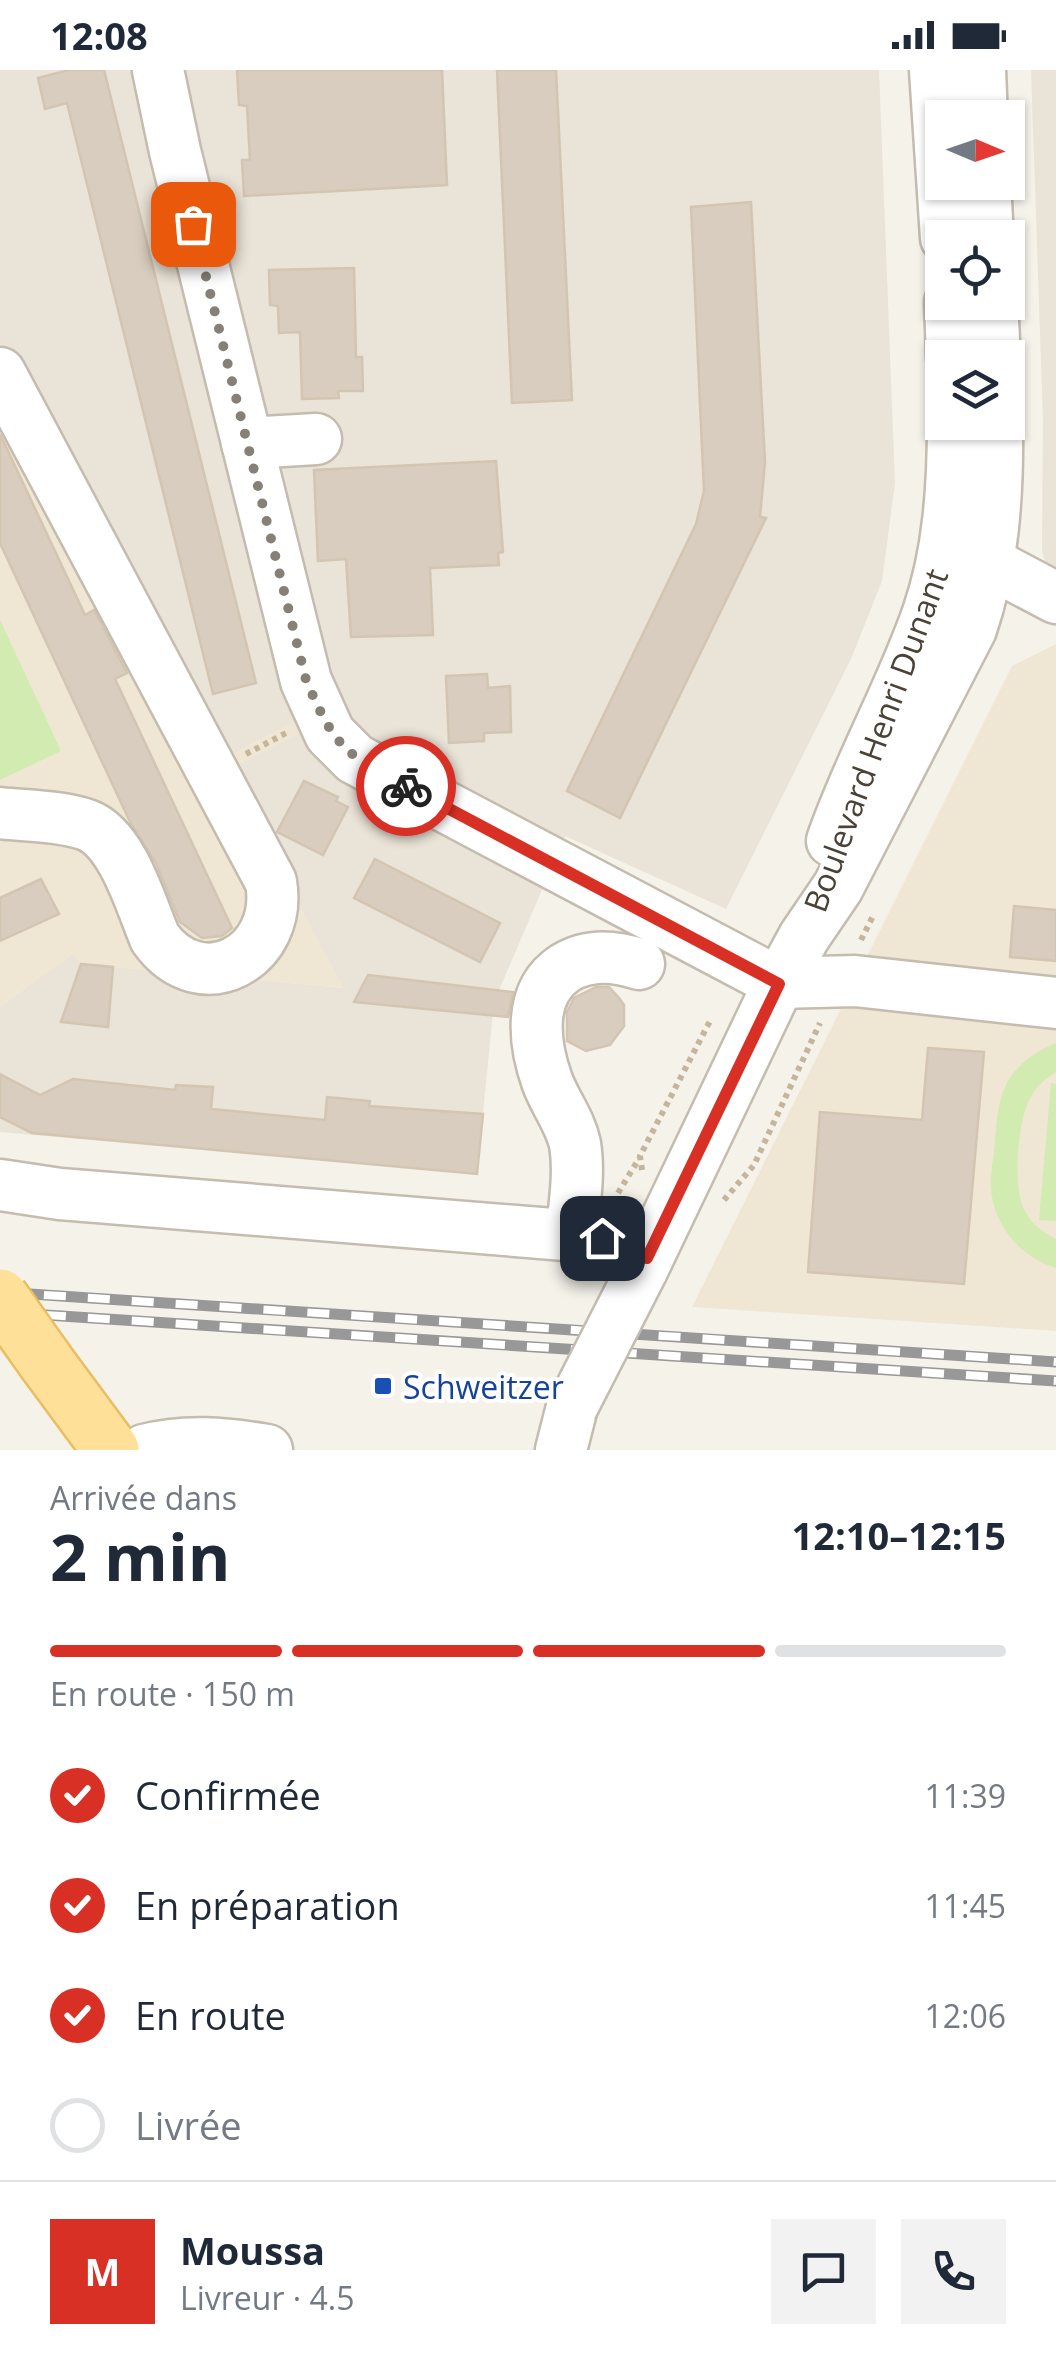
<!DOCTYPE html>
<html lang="fr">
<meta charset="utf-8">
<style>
body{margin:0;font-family:"Open Sans",sans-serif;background:#f2f2f3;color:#1f2937;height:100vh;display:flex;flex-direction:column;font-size:38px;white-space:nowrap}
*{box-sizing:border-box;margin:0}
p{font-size:32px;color:#747a83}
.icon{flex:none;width:55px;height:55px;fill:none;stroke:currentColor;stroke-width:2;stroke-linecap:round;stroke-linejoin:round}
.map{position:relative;height:1380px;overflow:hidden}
.sheet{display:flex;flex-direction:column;background:#fff;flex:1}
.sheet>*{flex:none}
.needle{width:65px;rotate:92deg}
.buttons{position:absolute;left:925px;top:30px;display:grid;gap:20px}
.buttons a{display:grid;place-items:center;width:100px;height:100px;border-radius:0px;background:#fff;box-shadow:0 2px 8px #0004;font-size:50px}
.pin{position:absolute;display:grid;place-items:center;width:85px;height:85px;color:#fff;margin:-42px;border-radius:20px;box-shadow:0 5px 15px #0006}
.courier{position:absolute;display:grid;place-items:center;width:100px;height:100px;margin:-50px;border:8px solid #d93025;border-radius:50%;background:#fff;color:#222;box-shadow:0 2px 12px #0007}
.headline em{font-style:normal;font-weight:700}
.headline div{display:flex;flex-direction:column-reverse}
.headline{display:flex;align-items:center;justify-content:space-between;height:170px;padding:0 50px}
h1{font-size:65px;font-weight:700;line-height:75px}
.bar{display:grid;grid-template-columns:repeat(4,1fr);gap:15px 10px;align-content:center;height:120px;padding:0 50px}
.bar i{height:12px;border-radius:8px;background:#e0e1e3}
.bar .selected{background:#d93025}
.bar p{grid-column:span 4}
.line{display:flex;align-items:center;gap:25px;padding:0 50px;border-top:2px solid #e0e1e3}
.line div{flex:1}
.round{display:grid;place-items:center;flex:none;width:105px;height:105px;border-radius:0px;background:#f2f2f3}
ol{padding:0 50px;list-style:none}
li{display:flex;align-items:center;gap:30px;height:110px}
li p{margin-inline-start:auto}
li .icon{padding:10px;border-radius:50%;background:#d93025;color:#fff;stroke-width:4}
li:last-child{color:#747a83}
li i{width:55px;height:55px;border:5px solid #e0e1e3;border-radius:50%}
.status{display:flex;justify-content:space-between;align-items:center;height:70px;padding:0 50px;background:#fff;direction:ltr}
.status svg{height:28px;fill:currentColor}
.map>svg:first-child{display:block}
</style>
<div class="status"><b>12:08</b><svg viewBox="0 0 49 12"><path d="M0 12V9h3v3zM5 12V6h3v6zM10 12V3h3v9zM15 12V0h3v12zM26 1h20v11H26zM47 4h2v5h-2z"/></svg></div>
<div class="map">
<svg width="1056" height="1380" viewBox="0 0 1056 1380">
<rect width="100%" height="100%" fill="#f5f2ea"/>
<g fill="#eae3d7">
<polygon points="0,0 879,0 895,413 882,511 851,589 726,839 565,766 494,932 477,1104 0,1062 0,937 73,883 81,894 343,918 226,701 299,663 296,651 221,690 0,282"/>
<polygon points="1031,0 1056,0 1056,497 1045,492 1042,481 1043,350"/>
</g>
<g fill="#efe6d3">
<polygon points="0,282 222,690 296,650 300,663 227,701 344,918 81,894 73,884 0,937"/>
<polygon points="1056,574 1056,1261 692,1237 1012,596"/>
</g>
<g fill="#d2ebb1">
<polygon points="0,550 61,681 0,710"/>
<path d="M1056 973V1002C1045 1009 1035 1017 1029 1030 1018 1051 1013 1115 1023 1137 1030 1153 1042 1162 1056 1169V1198C1021 1188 993 1155 991 1118 990 1103 994 1087 995 1072 997 1048 998 1024 1012 1005 1023 990 1039 980 1056 973Z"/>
<polygon points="1051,1013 1056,1014 1056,1151 1039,1150"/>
</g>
<g fill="#d8cdbe" stroke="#d3c5b1" stroke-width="2.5">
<polygon points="69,0 104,0 256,613 213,624 67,33 45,39 38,8"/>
<polygon points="237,0 442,0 447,115 244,126 242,90 250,90 247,36 239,35"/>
<polygon points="497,0 556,0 572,330 512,333"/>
<polygon points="751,132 765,392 760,447 766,448 620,748 567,721 696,454 704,421 691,137"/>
<polygon points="354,198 356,287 362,287 363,321 338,321 339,328 302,329 300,262 279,263 278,236 270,235 269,200"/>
<polygon points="0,364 85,545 94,540 127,603 115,609 232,858 222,866 202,868 180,852 156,793 131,754 0,473"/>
<polygon points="496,391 503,482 498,483 499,495 430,498 433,565 351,567 346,489 318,491 314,400"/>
<polygon points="487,604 488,618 510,616 511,662 484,663 484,671 449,673 446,606"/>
<polygon points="304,711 338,727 336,731 348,737 323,785 277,762"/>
<polygon points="375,789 500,853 480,892 354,828"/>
<polygon points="41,809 59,844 0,871 0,828"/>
<polygon points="1014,836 1056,840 1056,891 1010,887"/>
<polygon points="81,894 113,897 108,957 61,952"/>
<polygon points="368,905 513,922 508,947 354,932"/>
<polygon points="596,917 609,917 619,928 624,935 624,956 610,975 586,981 567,971 567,942 574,928"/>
<polygon points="928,978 984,982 964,1214 808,1202 820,1042 922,1050"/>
<polygon points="0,1004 40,1025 73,1009 175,1020 176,1015 213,1017 211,1039 325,1050 327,1027 370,1031 369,1036 483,1044 477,1104 32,1063 0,1047"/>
</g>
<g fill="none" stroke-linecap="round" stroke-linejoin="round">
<defs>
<g id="minor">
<polyline points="158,0 175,81 306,611 330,664 355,689 779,913 855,911 1056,933"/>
<polyline points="935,0 946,168"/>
<polyline points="980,0 982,48"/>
<polyline points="985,112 988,168"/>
<polyline points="950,232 952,288"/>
<polyline points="992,232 995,288"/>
<path d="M0 303 271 812C284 887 201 932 155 868 141 835 123 769 87 755 61 746 28 746 0 743"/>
<polyline points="247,373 316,369"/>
<polyline points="956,484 988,492 1056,528"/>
<path d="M832 771C859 693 901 621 928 543 949 482 953 416 953 352"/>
<polyline points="0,1115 60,1124 602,1168 647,1189"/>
<path d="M571 1167C574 1137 580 1104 575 1074 570 1051 555 1033 547 1011 534 974 527 923 565 898 588 884 615 886 639 894"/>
<path d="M642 1200 779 913 804 867 838 817 971 559C994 492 998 423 997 352"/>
<path d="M144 1380C185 1369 226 1373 267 1380"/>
<polyline points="561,1380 572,1337"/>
</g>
<polyline id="major" points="46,1292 111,1380"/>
</defs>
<use href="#minor" stroke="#c4bcae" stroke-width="55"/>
<use href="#major" stroke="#e9be63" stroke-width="60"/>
<g stroke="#c4b59c" stroke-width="6" stroke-dasharray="5 5" stroke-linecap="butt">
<polyline points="246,684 288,662"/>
<polyline points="861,870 873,846"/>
<polyline points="642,1100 640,1086 711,949"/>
<polyline points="618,1123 640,1087"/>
<polyline points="724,1130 754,1095 820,953"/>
</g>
<use href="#minor" stroke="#fff" stroke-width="50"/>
<use href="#major" stroke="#ffe099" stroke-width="55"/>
<defs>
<g id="rail">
<polyline points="0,1222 1056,1292"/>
<polyline points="0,1242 1056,1311"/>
</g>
</defs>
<use href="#rail" stroke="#989898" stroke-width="11"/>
<use href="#rail" stroke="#fff" stroke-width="8" stroke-dasharray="22" stroke-linecap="butt"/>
<defs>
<polyline id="minor-bridge" points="572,1337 642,1200"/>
<polyline id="major-bridge" points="0,1227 46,1292"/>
</defs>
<use href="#minor-bridge" stroke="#c4bcae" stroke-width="55" stroke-linecap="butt"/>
<use href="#major-bridge" stroke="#e9be63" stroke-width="60" stroke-linecap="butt"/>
<use href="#minor-bridge" stroke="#fff" stroke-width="50"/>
<use href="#major-bridge" stroke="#ffe099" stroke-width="55"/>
</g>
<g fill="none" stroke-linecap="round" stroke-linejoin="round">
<path stroke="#868076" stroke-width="10" stroke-dasharray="0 18" d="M193 154 306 610C335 677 343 683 406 716"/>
<polyline stroke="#d93025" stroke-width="12" points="406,716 779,914 647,1188 602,1168"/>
</g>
<rect fill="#1a4fb4" stroke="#fff" stroke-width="4" x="373" y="1306" width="20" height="20" rx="5"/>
<g text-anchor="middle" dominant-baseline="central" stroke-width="8" stroke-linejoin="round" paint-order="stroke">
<g font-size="32" fill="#4a4237" stroke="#fff">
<text transform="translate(875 670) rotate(-70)">Boulevard Henri Dunant</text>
</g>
<g font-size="32" fill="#164399" stroke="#fff" text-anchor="start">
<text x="403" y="1316">Schweitzer</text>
</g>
</g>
</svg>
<div class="buttons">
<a><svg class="needle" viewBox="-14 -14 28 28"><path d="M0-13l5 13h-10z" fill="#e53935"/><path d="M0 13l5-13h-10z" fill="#747a83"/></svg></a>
<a><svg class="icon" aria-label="locate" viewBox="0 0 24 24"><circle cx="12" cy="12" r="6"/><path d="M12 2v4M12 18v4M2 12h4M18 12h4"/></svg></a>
<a><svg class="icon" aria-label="layers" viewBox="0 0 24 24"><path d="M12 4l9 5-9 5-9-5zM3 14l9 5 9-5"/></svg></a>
</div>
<div class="pin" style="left:193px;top:154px;background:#ea580c"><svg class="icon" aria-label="bag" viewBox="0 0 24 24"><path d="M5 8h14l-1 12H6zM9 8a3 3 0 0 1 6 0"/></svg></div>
<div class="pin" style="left:602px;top:1168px;background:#1f2937"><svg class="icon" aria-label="home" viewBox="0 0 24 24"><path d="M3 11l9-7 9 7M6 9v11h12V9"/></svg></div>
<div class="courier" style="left:406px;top:716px"><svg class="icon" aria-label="bike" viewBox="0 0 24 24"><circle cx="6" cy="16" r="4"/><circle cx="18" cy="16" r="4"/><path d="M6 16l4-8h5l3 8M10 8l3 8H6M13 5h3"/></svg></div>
</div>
<section class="sheet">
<div class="headline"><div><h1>2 min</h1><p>Arrivée dans</p></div><em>12:10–12:15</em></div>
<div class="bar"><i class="selected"></i><i class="selected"></i><i class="selected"></i><i></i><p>En route · 150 m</p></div>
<ol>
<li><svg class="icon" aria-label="check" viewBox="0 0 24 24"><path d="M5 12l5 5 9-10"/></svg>Confirmée<p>11:39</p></li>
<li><svg class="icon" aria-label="check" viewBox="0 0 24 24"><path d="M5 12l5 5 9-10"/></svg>En préparation<p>11:45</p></li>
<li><svg class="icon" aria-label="check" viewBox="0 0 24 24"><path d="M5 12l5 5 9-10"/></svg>En route<p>12:06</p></li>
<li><i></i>Livrée</li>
</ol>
<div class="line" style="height:180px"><b class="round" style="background:#d93025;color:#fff">M</b><div><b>Moussa</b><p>Livreur · 4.5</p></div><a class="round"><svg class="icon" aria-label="chat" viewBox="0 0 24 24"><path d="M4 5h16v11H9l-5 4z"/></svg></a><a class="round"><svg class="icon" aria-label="phone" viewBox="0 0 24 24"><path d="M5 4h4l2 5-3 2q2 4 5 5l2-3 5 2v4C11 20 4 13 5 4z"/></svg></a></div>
</section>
